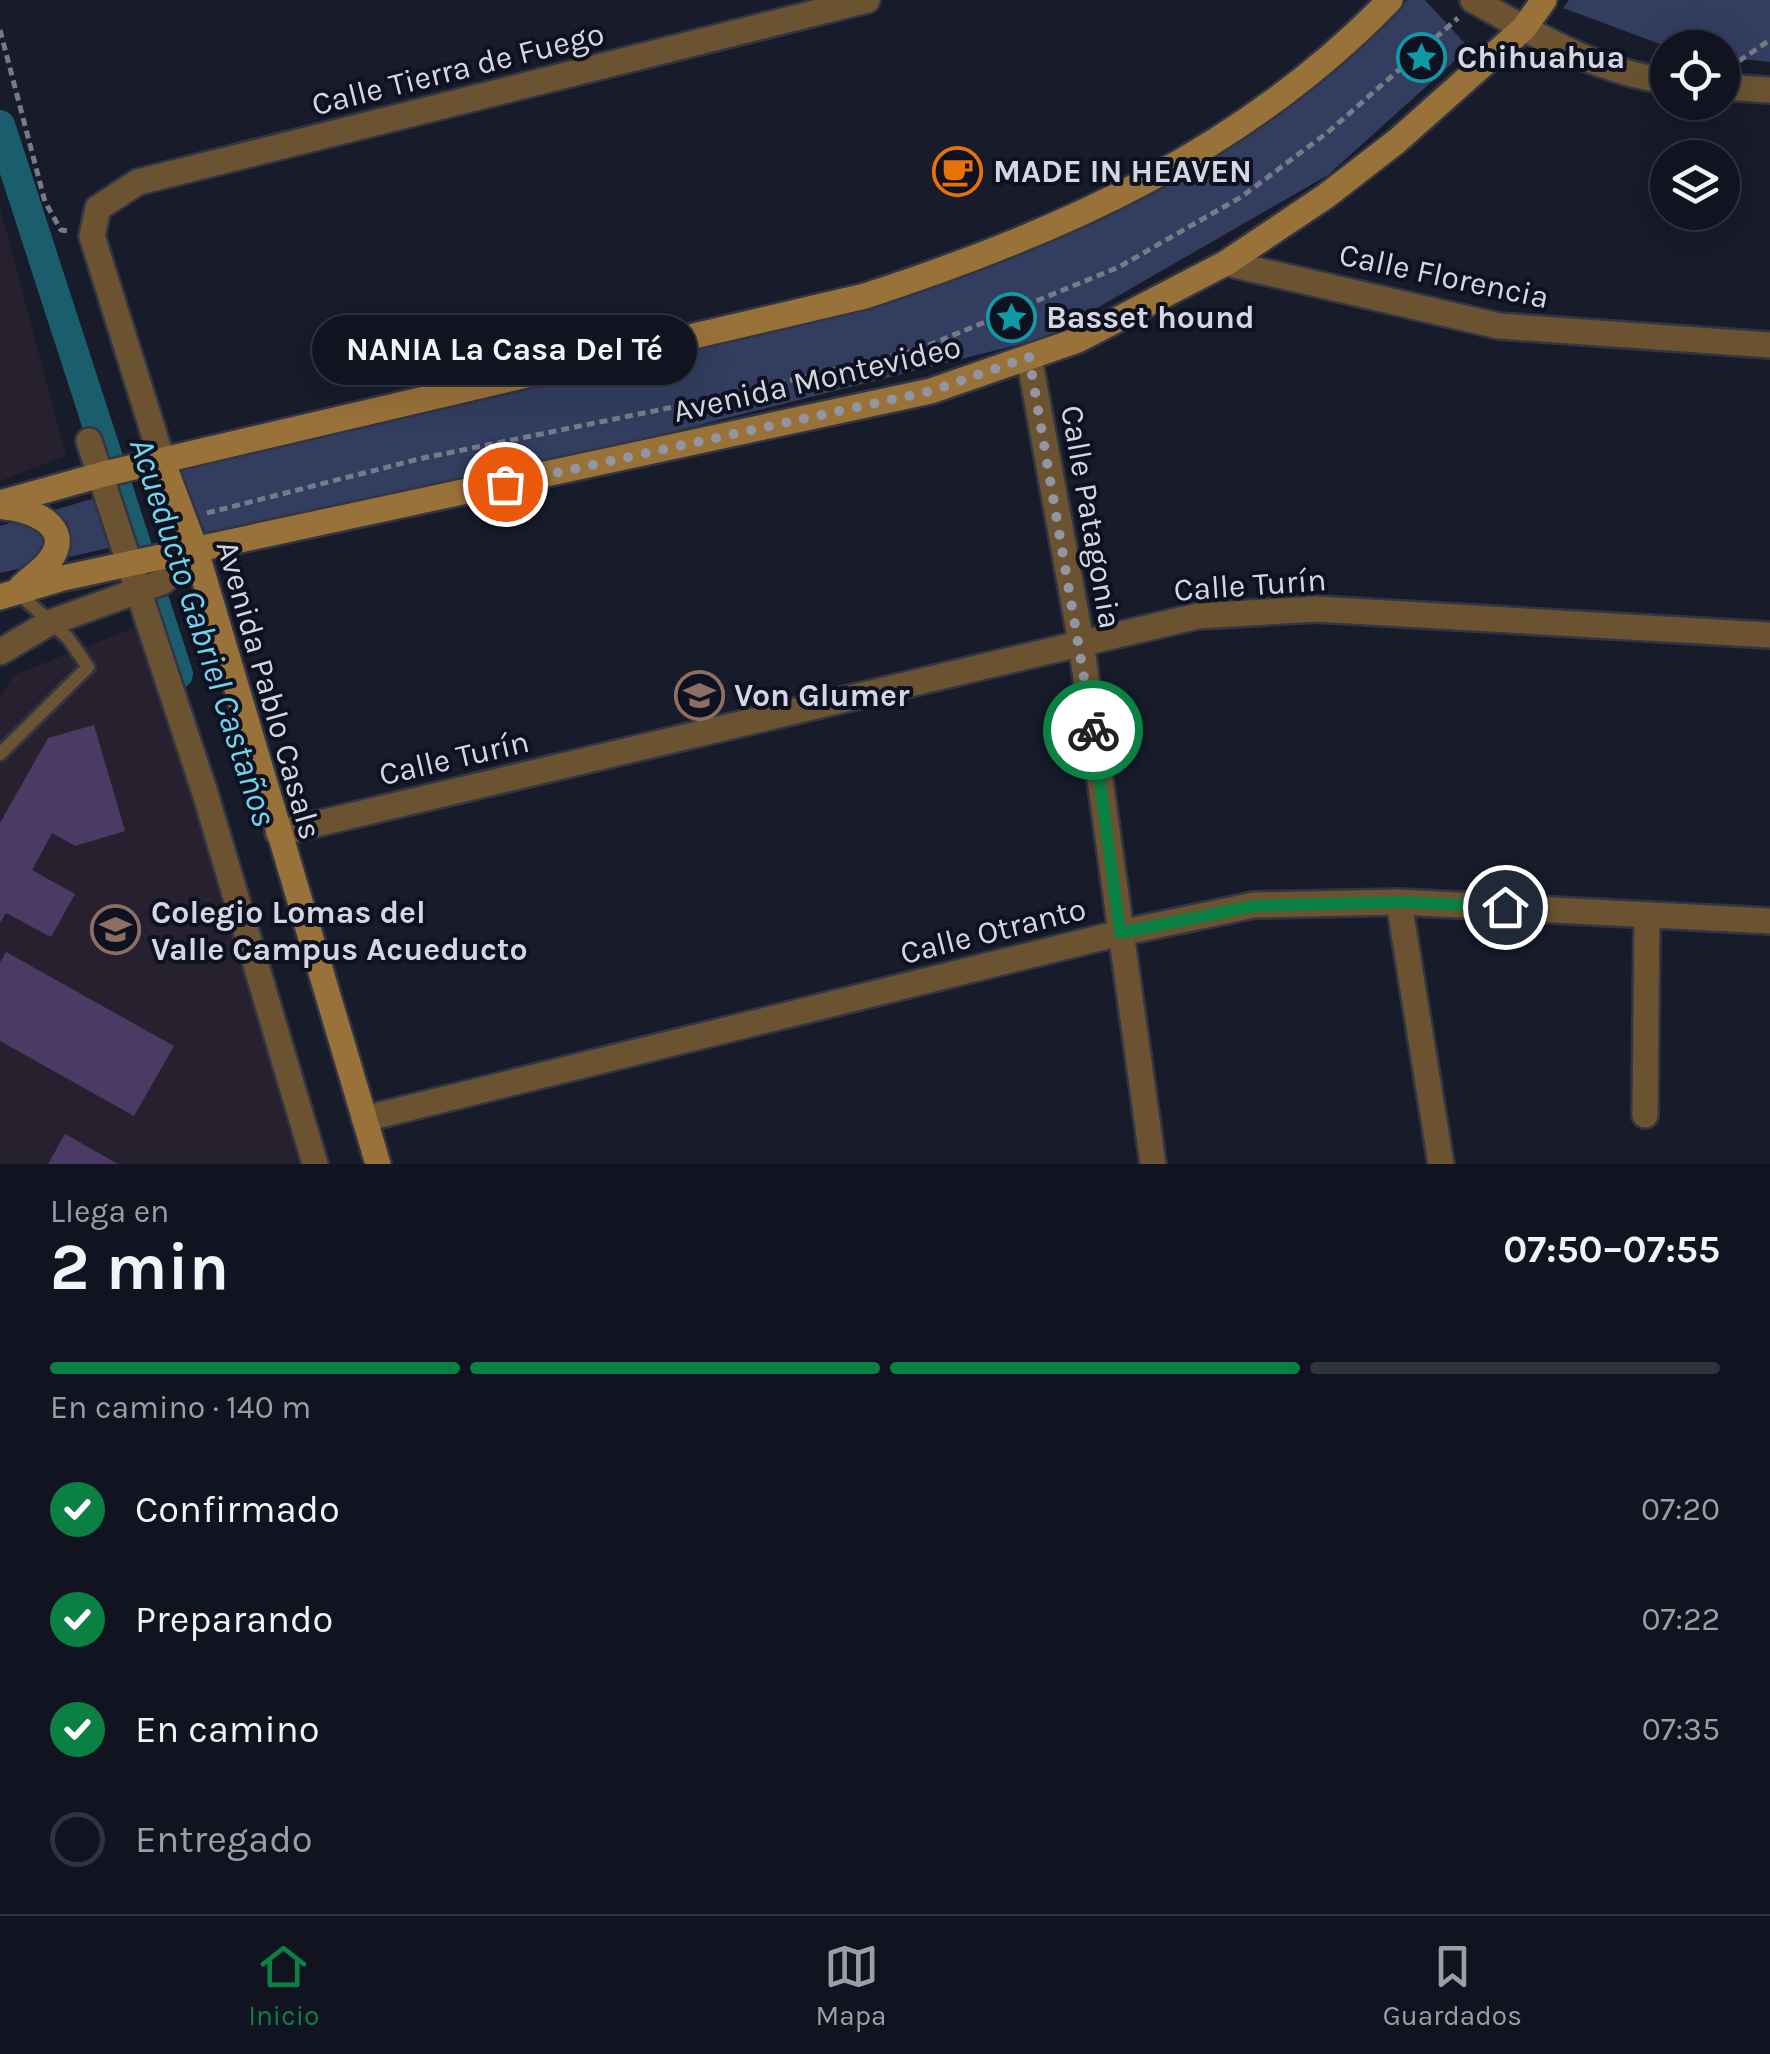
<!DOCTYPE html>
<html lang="es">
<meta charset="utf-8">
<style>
body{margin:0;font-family:Karla,sans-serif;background:#1e212d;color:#f1f3f6;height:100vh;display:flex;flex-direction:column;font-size:38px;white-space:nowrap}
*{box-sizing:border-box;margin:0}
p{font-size:32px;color:#9c9ea5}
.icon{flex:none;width:55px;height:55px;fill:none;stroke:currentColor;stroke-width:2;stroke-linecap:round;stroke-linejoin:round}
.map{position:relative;height:1164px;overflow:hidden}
.panel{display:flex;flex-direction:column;background:#111420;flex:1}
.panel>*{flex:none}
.buttons{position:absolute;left:1650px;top:30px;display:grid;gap:20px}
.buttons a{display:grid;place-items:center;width:90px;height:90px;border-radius:50%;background:#111420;box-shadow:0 10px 40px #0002,0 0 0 2px #30333e;font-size:50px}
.pin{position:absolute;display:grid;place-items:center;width:85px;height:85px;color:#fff;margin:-42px;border:5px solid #fff;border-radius:50%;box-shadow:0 2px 10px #0007}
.courier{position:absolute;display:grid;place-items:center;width:100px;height:100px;margin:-50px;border:8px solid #0b8043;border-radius:50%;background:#fff;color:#222;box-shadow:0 2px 12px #0007}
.bubble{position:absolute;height:70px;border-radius:35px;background:#111420;box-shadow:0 10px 40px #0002,0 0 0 2px #30333e;font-size:32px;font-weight:700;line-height:70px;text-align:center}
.summary em{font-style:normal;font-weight:700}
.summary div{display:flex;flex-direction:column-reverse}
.summary{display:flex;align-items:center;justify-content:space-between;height:170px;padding:0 50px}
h1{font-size:65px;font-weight:700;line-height:75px}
.bar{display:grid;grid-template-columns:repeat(4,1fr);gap:15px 10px;align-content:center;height:120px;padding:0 50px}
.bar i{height:12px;border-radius:8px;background:#30333e}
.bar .selected{background:#0b8043}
.bar p{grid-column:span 4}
ol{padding:0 50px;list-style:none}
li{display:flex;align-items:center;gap:30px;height:110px}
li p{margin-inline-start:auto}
li .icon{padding:10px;border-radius:50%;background:#0b8043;color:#fff;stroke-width:4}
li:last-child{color:#9c9ea5}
li i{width:55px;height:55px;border:5px solid #30333e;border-radius:50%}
.tabs{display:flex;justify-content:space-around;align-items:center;height:140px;border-top:2px solid #30333e;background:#111420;font-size:28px;color:#9c9ea5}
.tabs a{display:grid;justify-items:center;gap:5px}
.tabs .selected{color:#0b8043}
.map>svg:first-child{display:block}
</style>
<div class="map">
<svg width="1770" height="1164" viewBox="0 0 1770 1164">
<rect width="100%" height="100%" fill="#171b2a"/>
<g fill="#26202f">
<polygon points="0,207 66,456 0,481"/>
<polygon points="141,625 303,1164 0,1164 0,696 14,675"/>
</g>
<g fill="#323d5f">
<polygon points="1407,0 1425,0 1469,48 1328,175 1045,338 556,461 208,539 180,470 839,310 1152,189 1295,101"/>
<polygon points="1569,0 1770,0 1770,62 1723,57 1722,48 1668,47 1563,8"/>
<polygon points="102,496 113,547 0,573 0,526"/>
</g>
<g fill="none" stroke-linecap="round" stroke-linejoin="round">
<polyline stroke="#1a5e6d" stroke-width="30" points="0,125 178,674"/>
</g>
<g fill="#4b3b64">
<polygon points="94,725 125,831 75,846 52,833 32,870 75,894 51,937 6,913 0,923 0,823 48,738"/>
<polygon points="6,952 174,1046 134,1116 0,1041 0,963"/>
<polygon points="65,1134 118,1164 48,1164"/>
</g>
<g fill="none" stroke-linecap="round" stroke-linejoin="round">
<defs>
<polyline id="lane" points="0,754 88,667 68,638 18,593"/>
<g id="street">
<path d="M1473 0C1535 34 1596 72 1668 81"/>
<polyline points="1722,87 1770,90"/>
<polyline points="1226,263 1499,326 1770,345"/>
<polyline points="1029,357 1081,642 1153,1164"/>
<polyline points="89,441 205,793 315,1164"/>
<polyline points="163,463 92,236 98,208 138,182 867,0"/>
<polyline points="0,652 49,623 162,582 196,551"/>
<polyline points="278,833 1198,616 1316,609 1770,635"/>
<polyline points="1399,902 1441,1164"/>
<polyline points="1645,1115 1647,915"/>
<polyline points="364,1119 1120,933 1254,905 1399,902 1770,921"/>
</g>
<g id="secondary">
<polyline points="163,463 196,551 378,1164"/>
<path d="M0 503 104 474 865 296C1062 232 1244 151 1390 0"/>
<path d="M5 507C30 509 75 526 50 560 43 570 29 579 20 588"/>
<polyline points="0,597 63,578 931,391 1078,340 1226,263 1326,196 1397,141 1524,28 1544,0"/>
</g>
</defs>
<use href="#lane" stroke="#313544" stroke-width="18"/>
<use href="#street" stroke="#313544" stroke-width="30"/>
<use href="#secondary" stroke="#313544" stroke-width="30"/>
<g stroke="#777a87" stroke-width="5" stroke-dasharray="8 5" stroke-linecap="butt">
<polyline points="0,30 45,202 61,230 69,231"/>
<polyline points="1739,61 1770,40"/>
<polyline points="207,513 423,458 713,399 917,350 1119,267 1241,197 1327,133 1458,18"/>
</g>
<use href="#lane" stroke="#6b5332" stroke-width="12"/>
<use href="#street" stroke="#6b5332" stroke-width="25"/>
<use href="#secondary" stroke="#99723a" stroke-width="25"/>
</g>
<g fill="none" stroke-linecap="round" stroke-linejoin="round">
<polyline stroke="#9295a2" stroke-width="10" stroke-dasharray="0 18" points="505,484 931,391 1029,357 1093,730"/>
<polyline stroke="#0b8043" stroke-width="12" points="1093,730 1120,933 1254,906 1399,902 1505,907"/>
</g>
<defs>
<symbol id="sight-ring" viewBox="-11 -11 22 22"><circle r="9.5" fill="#0e1220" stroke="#0f9aa8" stroke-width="1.5"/><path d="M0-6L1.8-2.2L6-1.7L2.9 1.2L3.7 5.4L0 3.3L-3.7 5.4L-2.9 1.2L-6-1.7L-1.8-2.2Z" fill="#0f9aa8"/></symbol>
<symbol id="cafe-ring" viewBox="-11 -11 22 22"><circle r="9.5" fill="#0e1220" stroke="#e8710a" stroke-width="1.5"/><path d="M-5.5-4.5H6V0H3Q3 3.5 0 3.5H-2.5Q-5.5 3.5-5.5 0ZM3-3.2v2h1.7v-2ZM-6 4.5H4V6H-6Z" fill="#e8710a"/></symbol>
<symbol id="school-ring" viewBox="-11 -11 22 22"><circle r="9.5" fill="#0e1220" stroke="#8d6e63" stroke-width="1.5"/><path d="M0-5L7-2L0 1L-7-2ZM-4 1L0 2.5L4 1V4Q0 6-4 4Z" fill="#8d6e63"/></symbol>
</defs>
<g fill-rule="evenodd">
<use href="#sight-ring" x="1394" y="30" width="55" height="55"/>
<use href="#cafe-ring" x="930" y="144" width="55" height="55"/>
<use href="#sight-ring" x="984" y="290" width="55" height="55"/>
<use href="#school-ring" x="672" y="668" width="55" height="55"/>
<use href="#school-ring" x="88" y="902" width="55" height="55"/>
</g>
<g text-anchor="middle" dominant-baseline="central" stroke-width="8" stroke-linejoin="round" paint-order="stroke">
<g font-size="32" font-weight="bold" fill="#d4d7e2" stroke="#0e1220" text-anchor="start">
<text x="1457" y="57">Chihuahua</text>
<text x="993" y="171">MADE IN HEAVEN</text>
<text x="1046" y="317">Basset hound</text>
<text x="734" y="695">Von Glumer</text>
<text x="151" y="912">Colegio Lomas del<tspan x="151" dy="37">Valle Campus Acueducto</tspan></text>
</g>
<g font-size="32" fill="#d4d7e2" stroke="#0e1220">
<text transform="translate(458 69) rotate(-14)">Calle Tierra de Fuego</text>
<text transform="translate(1444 276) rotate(12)">Calle Florencia</text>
<text transform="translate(817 379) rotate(-13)">Avenida Montevideo</text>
<text transform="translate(1091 517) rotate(80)">Calle Patagonia</text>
<text transform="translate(1250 585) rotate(-4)">Calle Turín</text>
<text transform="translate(269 690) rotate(74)">Avenida Pablo Casals</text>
<text transform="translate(454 758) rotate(-13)">Calle Turín</text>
<text transform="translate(993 931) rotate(-14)">Calle Otranto</text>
</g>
<g font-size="35" font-style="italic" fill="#70d4ed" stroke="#0e1220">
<text transform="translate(203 632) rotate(72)">Acueducto Gabriel Castaños</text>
</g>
</g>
</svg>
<div class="buttons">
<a><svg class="icon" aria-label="locate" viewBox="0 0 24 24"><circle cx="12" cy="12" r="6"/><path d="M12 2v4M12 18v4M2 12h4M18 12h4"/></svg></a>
<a><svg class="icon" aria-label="layers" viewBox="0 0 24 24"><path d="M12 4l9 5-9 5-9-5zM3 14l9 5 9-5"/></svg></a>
</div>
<div class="pin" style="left:505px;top:484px;background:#ea580c"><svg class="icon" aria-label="bag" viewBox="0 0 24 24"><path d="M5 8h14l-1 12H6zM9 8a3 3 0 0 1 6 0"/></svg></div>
<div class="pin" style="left:1505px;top:907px;background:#1f2937"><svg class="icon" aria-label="home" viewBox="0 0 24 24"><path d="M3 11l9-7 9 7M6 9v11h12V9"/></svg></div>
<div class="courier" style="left:1093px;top:730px"><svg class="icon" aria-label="bike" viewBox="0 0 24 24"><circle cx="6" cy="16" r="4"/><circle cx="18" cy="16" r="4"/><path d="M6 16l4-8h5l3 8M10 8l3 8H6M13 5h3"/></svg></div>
<div class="bubble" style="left:312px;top:315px;width:385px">NANIA La Casa Del Té</div>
</div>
<section class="panel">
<div class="summary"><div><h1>2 min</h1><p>Llega en</p></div><em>07:50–07:55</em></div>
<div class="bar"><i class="selected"></i><i class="selected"></i><i class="selected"></i><i></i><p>En camino · 140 m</p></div>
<ol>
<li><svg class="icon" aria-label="check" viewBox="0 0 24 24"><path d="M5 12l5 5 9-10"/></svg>Confirmado<p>07:20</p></li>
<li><svg class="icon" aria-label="check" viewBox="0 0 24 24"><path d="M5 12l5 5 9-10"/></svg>Preparando<p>07:22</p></li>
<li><svg class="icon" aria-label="check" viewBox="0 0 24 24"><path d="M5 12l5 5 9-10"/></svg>En camino<p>07:35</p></li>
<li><i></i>Entregado</li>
</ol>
</section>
<nav class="tabs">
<a class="selected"><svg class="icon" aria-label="home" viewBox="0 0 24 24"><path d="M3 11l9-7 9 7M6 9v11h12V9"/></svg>Inicio</a>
<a><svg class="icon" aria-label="map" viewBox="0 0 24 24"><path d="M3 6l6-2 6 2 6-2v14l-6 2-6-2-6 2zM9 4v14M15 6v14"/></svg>Mapa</a>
<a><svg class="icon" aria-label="saved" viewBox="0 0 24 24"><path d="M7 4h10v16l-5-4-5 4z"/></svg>Guardados</a>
</nav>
